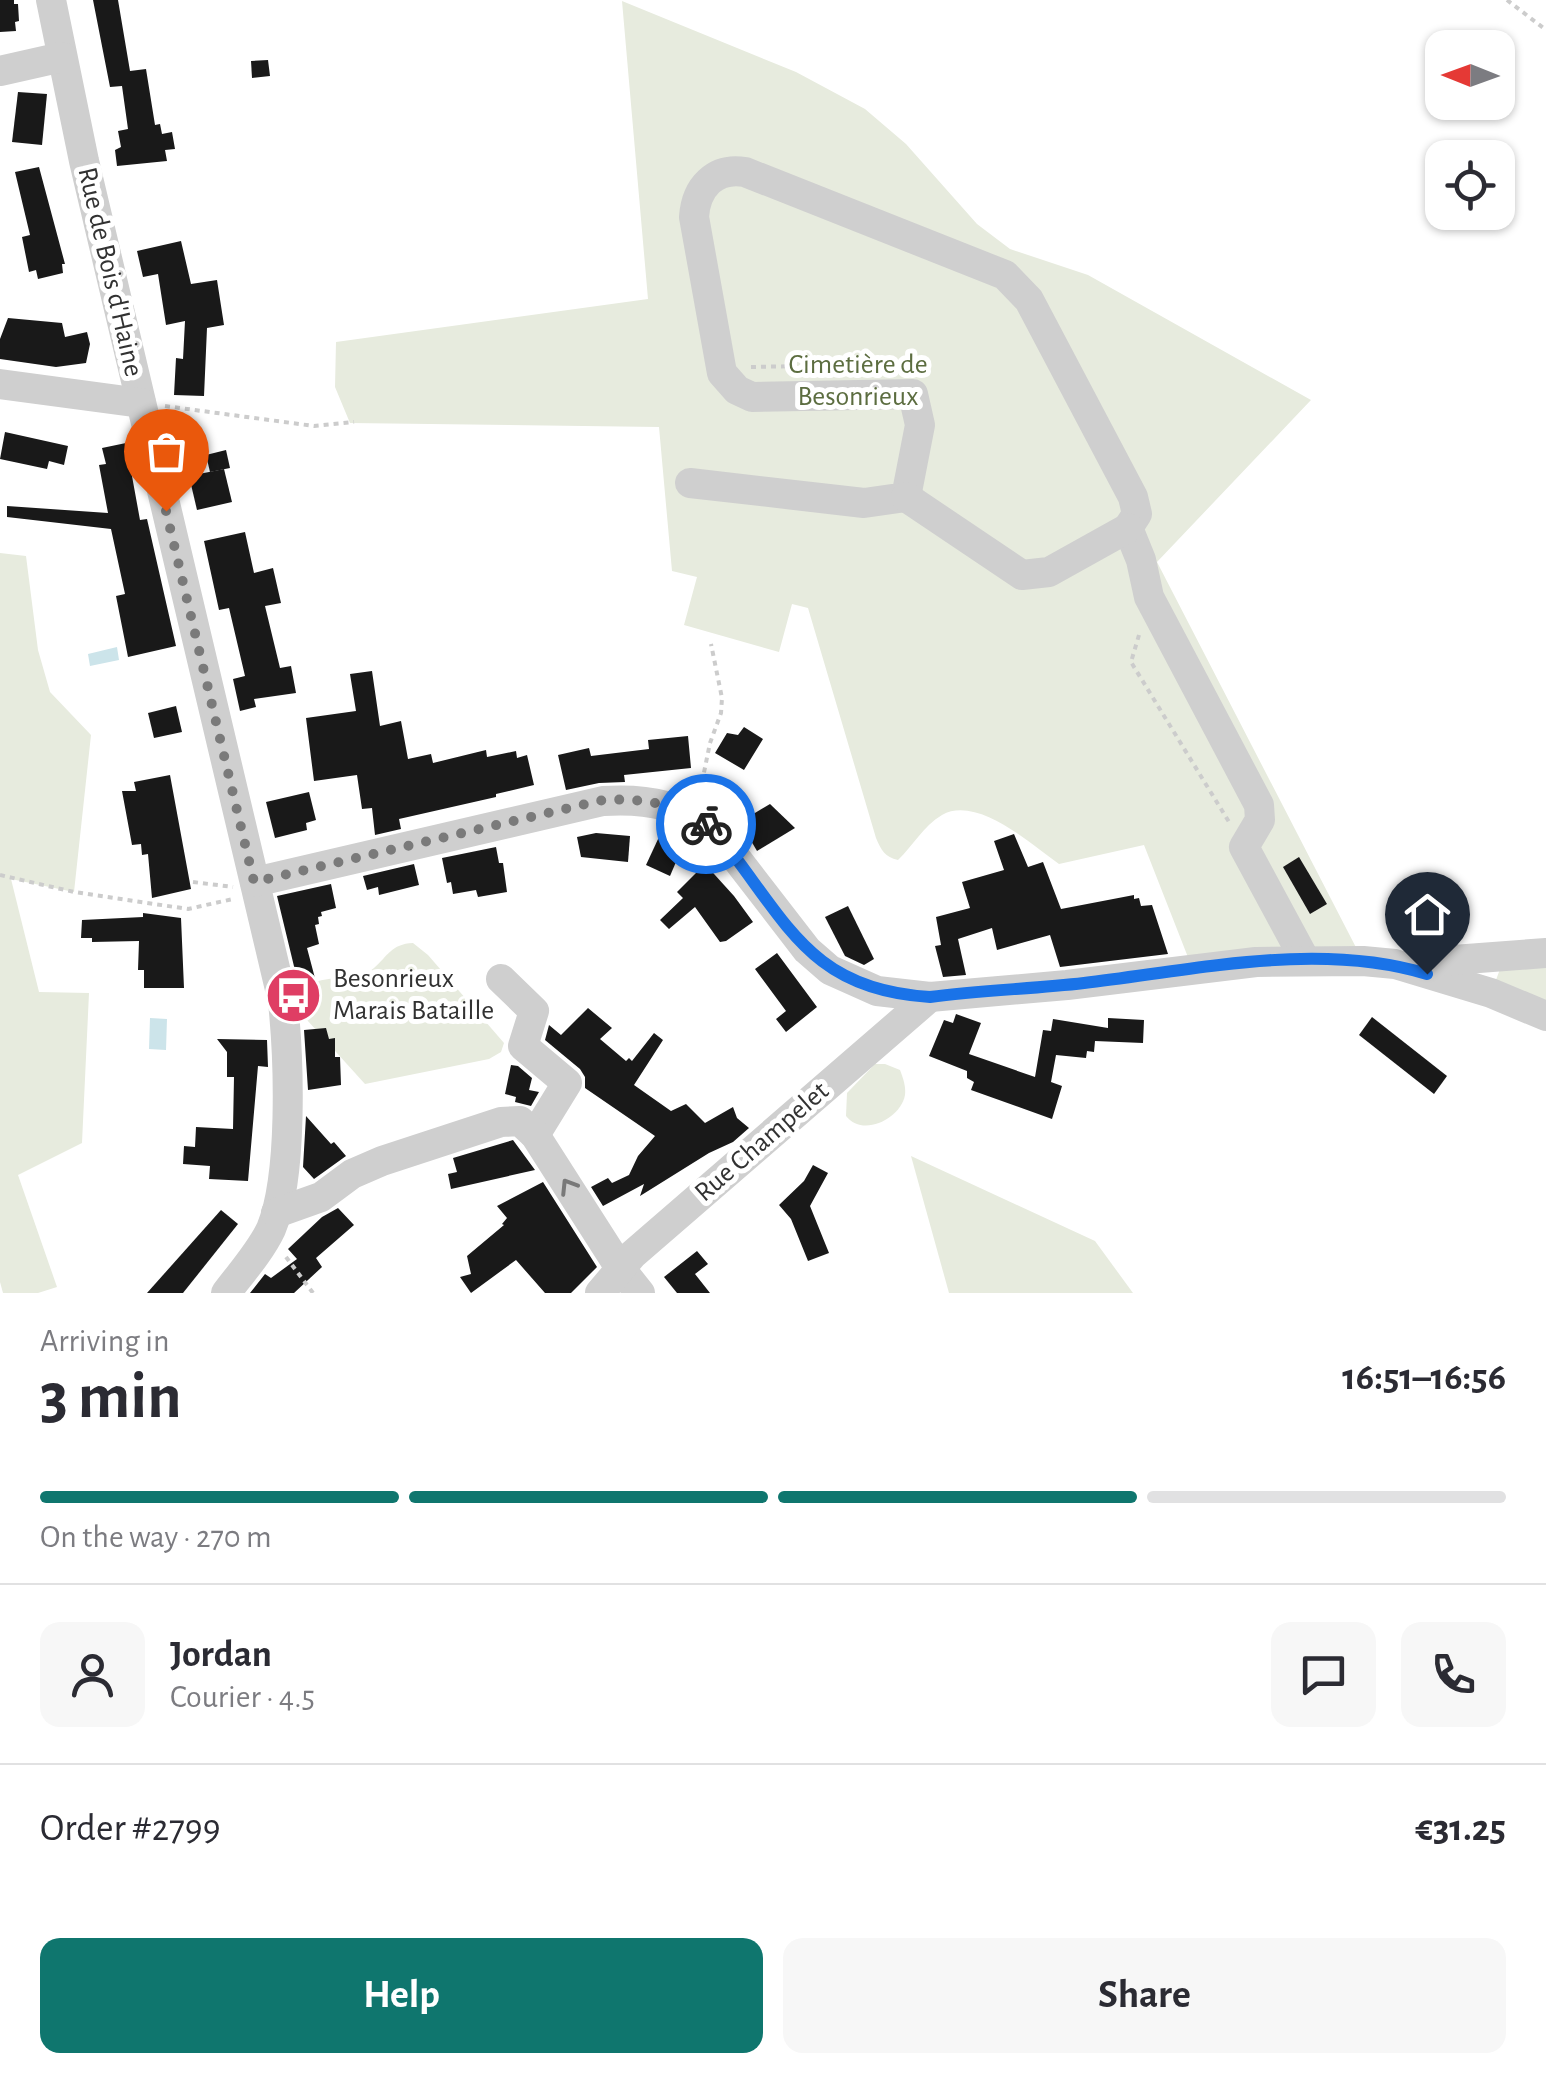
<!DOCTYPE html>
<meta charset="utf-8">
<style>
body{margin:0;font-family:"Alegreya Sans",sans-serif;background:#f7f7f7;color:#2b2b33;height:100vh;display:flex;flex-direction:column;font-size:38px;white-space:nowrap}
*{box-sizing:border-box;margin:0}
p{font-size:32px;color:#7c7c81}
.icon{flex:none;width:55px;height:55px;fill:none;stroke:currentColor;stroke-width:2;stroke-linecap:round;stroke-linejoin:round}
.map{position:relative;height:1293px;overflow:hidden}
.side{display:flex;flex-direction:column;background:#fff;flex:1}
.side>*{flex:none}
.needle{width:65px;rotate:271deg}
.fabs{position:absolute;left:1425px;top:30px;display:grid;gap:20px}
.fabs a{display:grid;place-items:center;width:90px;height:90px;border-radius:20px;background:#fff;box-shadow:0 2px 8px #0004;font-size:50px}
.pin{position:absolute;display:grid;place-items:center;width:85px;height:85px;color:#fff;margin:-102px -42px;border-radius:50% 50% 50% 0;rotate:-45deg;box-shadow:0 0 10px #0007}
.pin .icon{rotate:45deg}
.courier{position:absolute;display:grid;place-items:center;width:100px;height:100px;margin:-50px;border:8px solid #1a73e8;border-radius:50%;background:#fff;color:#222;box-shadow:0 2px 12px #0007}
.head em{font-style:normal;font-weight:700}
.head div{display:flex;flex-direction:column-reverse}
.head{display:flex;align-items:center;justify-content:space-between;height:170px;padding:0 40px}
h1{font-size:65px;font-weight:700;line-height:75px}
.bar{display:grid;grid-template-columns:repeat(4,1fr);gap:15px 10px;align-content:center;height:120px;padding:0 40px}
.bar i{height:12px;border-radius:8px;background:#e1e1e2}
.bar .selected{background:#0f766e}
.bar p{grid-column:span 4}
.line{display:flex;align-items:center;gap:25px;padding:0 40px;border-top:2px solid #e1e1e2}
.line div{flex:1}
.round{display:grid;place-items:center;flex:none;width:105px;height:105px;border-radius:20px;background:#f7f7f7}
.button{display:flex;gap:20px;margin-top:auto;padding:20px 40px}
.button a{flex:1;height:115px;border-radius:20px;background:#0f766e;color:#fff;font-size:40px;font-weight:700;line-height:115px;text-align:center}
.button a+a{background:#f7f7f7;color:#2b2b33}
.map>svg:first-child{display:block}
</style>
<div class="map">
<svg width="1546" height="1293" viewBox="0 0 1546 1293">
<rect width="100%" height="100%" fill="#fff"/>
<g fill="#e7ebde">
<path d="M622 1 796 72 865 109 906 144 977 224 1010 249 1088 275 1311 400 1157 562 1363 961 1193 970 1144 845 1059 864C1031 844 977 795 942 815 923 826 913 846 898 860 885 857 881 850 876 838L808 608 792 604 779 652 684 625 697 577 672 571 659 427 350 423 335 387 336 342 648 299Z"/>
<polygon points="0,553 26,556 38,650 50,692 91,735 74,892 11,879 39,992 89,993 82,1143 18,1175 57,1287 38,1293 3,1293 0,1282"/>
<path d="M413 943 428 955 504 1043 501 1052 489 1059 365 1084 298 1010C298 964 351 988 374 968 388 956 391 944 413 943Z"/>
<polygon points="1546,953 1546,1016 1491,993 1505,956"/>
<path d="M875 1064H885L900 1070C903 1078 906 1086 905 1095 901 1118 863 1138 846 1116L847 1093Z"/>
<polygon points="911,1156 1095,1241 1133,1293 949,1293"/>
</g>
<g fill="#cce4ea">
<polygon points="117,647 119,660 90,666 88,654"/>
<polygon points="150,1018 167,1019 166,1050 149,1049"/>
</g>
<g fill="#191919">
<polygon points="0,0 14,0 14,4 18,4 19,21 15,22 16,31 0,32"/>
<polygon points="93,0 118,0 130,71 146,69 155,125 160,124 162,134 172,132 175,149 165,150 167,161 117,166 115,150 121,147 118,131 128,129 122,86 110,87"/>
<polygon points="268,60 270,76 252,78 251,61"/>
<polygon points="18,92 47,94 42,145 12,142"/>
<polygon points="39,167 65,264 62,264 63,273 38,279 36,270 29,272 22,237 30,235 15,172"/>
<polygon points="181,241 191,284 217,280 224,325 207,328 204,396 174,395 176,358 183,359 185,321 166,325 158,274 143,277 137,251"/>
<polygon points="8,318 62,323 65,337 87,332 90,344 86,363 56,367 0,359 0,339"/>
<polygon points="5,432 68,446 64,465 49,461 47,469 0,459"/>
<polygon points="126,443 140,520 147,519 176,646 128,657 116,596 125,594 111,529 7,517 7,506 108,513 99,465 106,464 102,448"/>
<polygon points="226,450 230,468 210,472 206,455"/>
<polygon points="224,469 232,502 197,510 189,476"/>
<polygon points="245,532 254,573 273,568 281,603 265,606 280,668 291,666 296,693 254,699 256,707 240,711 233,679 245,676 229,608 219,610 204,541"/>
<polygon points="372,671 380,726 401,721 408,759 431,754 433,763 486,750 487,757 516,751 517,758 527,755 534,785 496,794 496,797 399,819 401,829 375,835 372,808 362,809 357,775 314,781 306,718 356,711 350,674"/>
<polygon points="176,706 182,732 154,738 148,713"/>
<polygon points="744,727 763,739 744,770 715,753 727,733 738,735"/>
<polygon points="688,736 691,768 624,775 625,782 599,783 566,790 558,755 589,748 591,756 649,749 648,740"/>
<polygon points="170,775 191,889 152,898 148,854 142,855 141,844 132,845 122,791 136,791 134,782"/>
<polygon points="309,792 316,820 306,823 307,830 275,838 266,802"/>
<polygon points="770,804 795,828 757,851 740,822"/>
<polygon points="596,833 630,836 628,862 581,857 577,837"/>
<polygon points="1014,834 1028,867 1043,862 1061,909 1134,895 1134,899 1139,898 1141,906 1152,905 1168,954 1060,967 1050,935 997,950 992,928 958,939 966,975 943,977 935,946 941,945 936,917 970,908 962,882 1004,870 994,841"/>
<polygon points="659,837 682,848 670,876 646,865"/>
<polygon points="496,847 499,863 503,863 507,892 478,897 476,890 453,894 451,882 447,883 442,858"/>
<polygon points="1299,857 1327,904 1310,914 1283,867"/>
<polygon points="414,864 419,885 379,895 378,887 367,890 363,876"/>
<polygon points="705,864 734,896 753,922 726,941 720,942 695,907 669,929 660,920 683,898 677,892"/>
<polygon points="331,884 336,908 321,912 322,916 318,917 319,924 315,925 319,944 307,948 316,982 299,987 277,896"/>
<polygon points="848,906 874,959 864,965 845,956 825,917"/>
<polygon points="143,913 181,918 184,988 144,988 144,970 138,970 139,941 92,942 92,938 81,938 82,920 143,917"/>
<polygon points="777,953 817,1007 786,1032 776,1019 786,1011 755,969"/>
<polygon points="588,1008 612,1028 600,1039 626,1061 629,1058 632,1061 654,1033 663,1040 634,1085 671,1111 686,1104 705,1123 733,1107 737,1118 749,1128 733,1142 709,1153 640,1196 644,1184 603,1206 591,1187 608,1178 612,1183 629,1175 638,1156 655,1136 585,1088 585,1077 580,1069 545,1040 549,1025 561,1035"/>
<polygon points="956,1014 981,1023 969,1054 1035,1077 1043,1030 1051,1031 1053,1019 1108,1028 1108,1018 1144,1020 1143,1043 1095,1041 1094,1052 1087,1051 1086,1058 1056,1055 1051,1082 1062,1086 1052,1119 971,1090 974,1082 967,1078 967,1071 929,1056 944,1020 953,1023"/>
<polygon points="1372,1017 1447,1076 1434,1094 1359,1035"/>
<polygon points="326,1028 329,1039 335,1038 335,1057 340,1057 341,1085 308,1090 304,1030"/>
<polygon points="217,1039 267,1040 268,1067 258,1066 248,1181 209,1179 210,1166 183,1164 184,1146 195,1147 196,1127 233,1129 234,1077 227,1077 227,1052"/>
<polygon points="511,1065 518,1066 532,1078 529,1090 539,1092 531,1106 515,1102 516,1097 505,1094"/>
<polygon points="306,1116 331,1144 334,1142 346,1156 314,1179 303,1167"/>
<polygon points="513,1140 535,1170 451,1189 448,1174 457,1172 453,1158"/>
<polygon points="813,1165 828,1173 810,1206 829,1253 808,1261 791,1219 779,1205 804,1181"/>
<polygon points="543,1182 597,1267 571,1293 545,1293 516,1260 471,1293 460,1277 471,1274 467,1256 504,1225 502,1224 507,1218 497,1206"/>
<polygon points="338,1208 354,1225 316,1258 322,1267 294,1293 250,1293 265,1274 271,1278 297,1259 288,1249 322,1217"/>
<polygon points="221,1210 238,1224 183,1293 147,1293"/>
<polygon points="697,1251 708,1264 695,1274 710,1293 677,1293 664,1277"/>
</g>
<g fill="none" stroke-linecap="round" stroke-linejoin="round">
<g stroke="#ccc" stroke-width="4" stroke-dasharray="5 5" stroke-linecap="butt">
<polyline points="1507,0 1546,30"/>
<polyline points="751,367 905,364 911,372"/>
<polyline points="165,406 314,426 354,422"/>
<polyline points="1139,635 1131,662 1229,822"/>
<polyline points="700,792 710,743 721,713 722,698 711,644"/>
<polyline points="0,875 74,892 188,909 233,899"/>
<polyline points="193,882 233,887"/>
<polyline points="286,1257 313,1293"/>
</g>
<g stroke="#cfcfcf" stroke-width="30">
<path d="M51 0 84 161 283 1002C289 1060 293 1176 271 1229 260 1252 241 1273 226 1293"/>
<polyline points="0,71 62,57"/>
<polyline points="0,384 141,403"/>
<path d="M690 483 864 503 906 497 920 425 913 394 752 397 737 390 722 373 694 217C696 187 715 167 745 172L1005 275 1029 300 1133 497 1137 514 1128 528 1141 560 1149 597 1259 805 1260 820 1244 847 1305 960"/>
<polyline points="906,497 1022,575 1049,572 1128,528"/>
<path d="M255 882 603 801C647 798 686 805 719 836L807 950 830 970 877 991 930 997 1067 985 1256 962 1363 961 1395 964 1491 993 1546 1016"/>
<polyline points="1413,963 1546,953"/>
<polyline points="501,979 534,1011 523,1046 567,1083 535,1135"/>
<polyline points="276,1213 321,1197 352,1174 382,1161 501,1122 520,1121 535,1135 620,1268 640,1293"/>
<polyline points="600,1293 632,1255 930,997"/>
</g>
</g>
<defs><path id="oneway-chevron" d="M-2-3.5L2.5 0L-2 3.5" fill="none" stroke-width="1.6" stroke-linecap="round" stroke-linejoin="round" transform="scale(2.5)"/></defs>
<use stroke="#797979" href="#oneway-chevron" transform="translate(568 1186) rotate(-122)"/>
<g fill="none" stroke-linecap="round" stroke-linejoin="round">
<path stroke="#7a7a7a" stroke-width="10" stroke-dasharray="0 18" d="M166 511 254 882 603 800C641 798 673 803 706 824"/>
<path stroke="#1a73e8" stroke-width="12" d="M706 824 719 836C787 921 809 990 930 997 981 990 1033 989 1084 983 1195 970 1318 941 1427 974"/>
</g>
<defs>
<symbol id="bus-disc" viewBox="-11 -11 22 22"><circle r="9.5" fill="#df3e64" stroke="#fff"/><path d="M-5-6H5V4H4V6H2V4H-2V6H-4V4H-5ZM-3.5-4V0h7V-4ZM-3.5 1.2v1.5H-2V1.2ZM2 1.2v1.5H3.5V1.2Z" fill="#fff"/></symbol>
</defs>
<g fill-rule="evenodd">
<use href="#bus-disc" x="262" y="964" width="63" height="63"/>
</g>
<g text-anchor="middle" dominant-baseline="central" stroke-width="10" stroke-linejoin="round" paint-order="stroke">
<g font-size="28" fill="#323232" stroke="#fff">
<text transform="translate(110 272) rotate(77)">Rue de Bois d'Haine</text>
<text transform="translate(762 1142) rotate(-41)">Rue Champelet</text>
</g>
<g font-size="28" fill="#5c6d40" stroke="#fff">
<text x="858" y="365">Cimetière de<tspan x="858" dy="32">Besonrieux</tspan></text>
</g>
<g font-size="28" fill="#323232" stroke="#fff" text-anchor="start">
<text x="333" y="979">Besonrieux<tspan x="333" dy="32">Marais Bataille</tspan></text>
</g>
</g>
</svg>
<div class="fabs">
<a><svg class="needle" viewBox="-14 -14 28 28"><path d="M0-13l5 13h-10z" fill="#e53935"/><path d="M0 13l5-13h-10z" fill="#7c7c81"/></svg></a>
<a><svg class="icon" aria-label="locate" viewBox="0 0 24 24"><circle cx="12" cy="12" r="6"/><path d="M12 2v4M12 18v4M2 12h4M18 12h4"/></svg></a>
</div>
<div class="pin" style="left:166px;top:511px;background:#ea580c"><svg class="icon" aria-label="bag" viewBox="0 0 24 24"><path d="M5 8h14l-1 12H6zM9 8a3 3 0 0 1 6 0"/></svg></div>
<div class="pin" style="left:1427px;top:974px;background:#1f2937"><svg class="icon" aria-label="home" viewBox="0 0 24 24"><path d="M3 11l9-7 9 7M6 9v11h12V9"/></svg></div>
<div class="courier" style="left:706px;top:824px"><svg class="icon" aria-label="bike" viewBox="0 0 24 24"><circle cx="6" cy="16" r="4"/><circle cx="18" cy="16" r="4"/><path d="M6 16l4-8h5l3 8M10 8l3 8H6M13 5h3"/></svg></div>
</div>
<section class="side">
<div class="head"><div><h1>3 min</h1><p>Arriving in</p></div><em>16:51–16:56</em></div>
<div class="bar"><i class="selected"></i><i class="selected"></i><i class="selected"></i><i></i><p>On the way · 270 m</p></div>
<div class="line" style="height:180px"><a class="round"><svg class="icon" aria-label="person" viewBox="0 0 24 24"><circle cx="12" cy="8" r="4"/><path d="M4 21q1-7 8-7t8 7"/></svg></a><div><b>Jordan</b><p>Courier · 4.5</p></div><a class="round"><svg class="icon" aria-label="chat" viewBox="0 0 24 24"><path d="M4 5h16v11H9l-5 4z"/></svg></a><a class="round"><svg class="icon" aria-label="phone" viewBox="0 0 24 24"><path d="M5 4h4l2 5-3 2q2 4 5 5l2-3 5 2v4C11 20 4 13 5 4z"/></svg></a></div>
<div class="line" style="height:130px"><div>Order #2799</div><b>€31.25</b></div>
<div class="button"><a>Help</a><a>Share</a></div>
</section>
